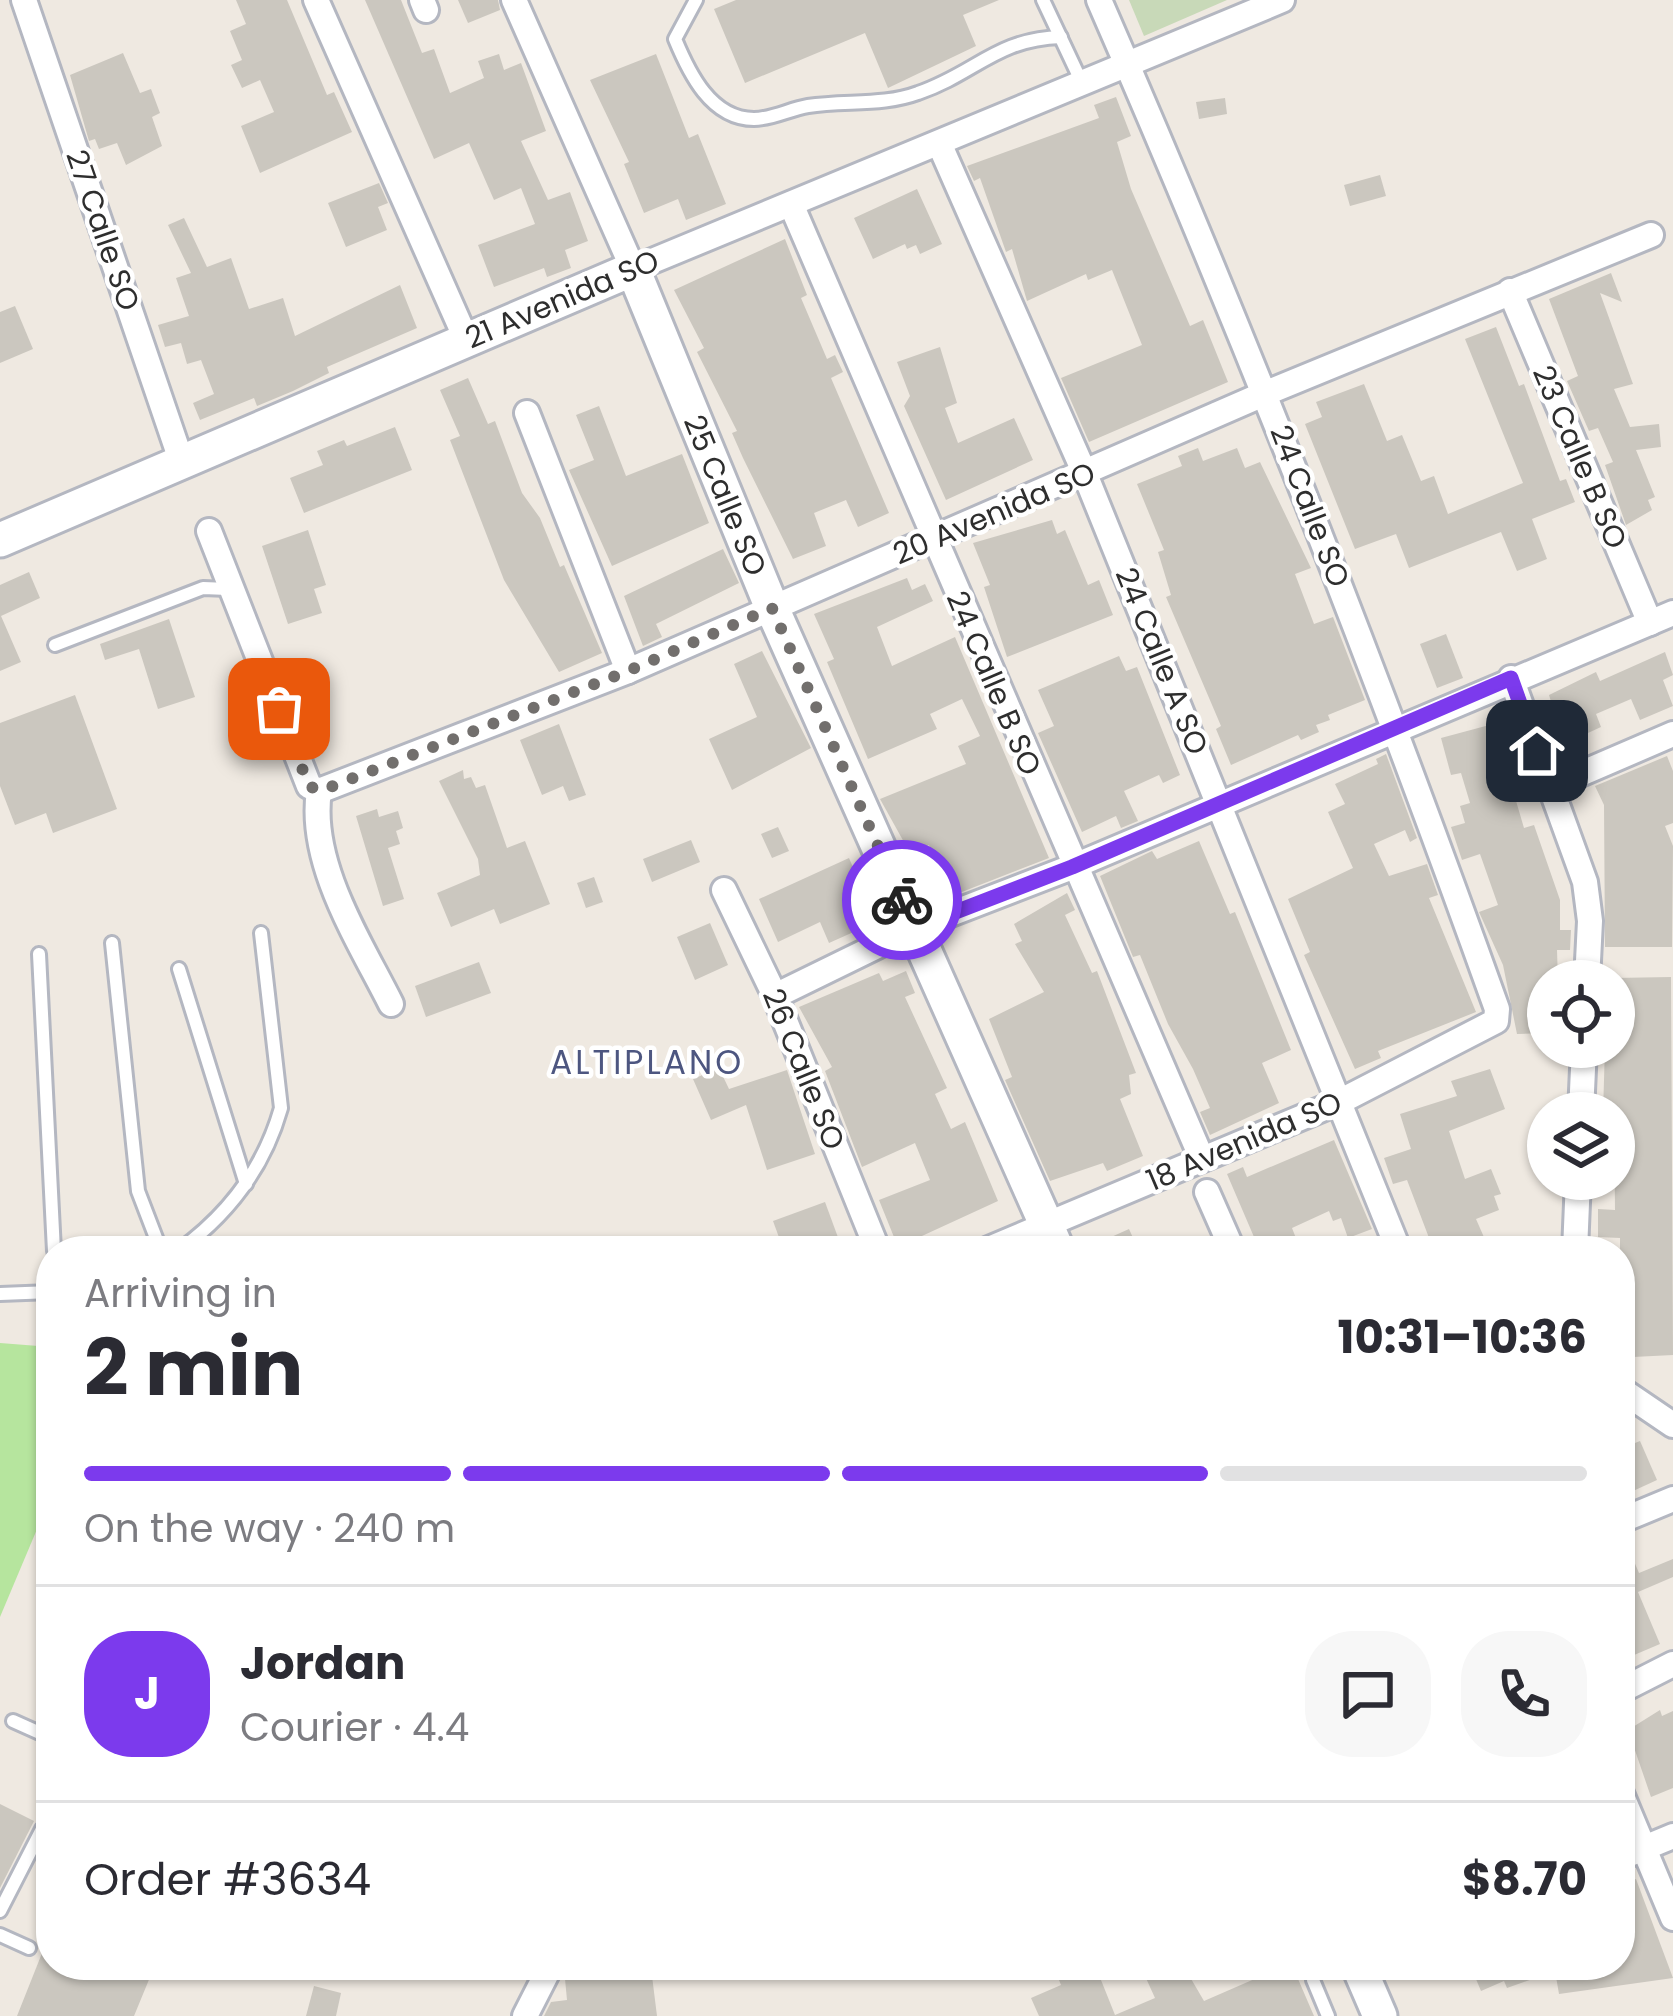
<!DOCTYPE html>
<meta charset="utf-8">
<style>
body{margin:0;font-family:Poppins,sans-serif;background:#f7f7f7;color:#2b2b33;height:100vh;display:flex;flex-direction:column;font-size:45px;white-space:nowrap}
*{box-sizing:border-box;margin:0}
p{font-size:39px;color:#7c7c81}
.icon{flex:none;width:66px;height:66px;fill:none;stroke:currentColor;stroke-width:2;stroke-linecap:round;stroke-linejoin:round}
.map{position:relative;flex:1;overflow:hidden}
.sheet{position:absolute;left:36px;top:1236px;width:1599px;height:744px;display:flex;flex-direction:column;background:#fff;border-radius:48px;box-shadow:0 3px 9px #0004}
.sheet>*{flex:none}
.tools{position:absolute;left:1527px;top:960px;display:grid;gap:24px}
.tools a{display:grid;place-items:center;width:108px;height:108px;border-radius:50%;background:#fff;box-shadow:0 3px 9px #0004;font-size:60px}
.pin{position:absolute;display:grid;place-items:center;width:102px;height:102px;color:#fff;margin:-51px;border-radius:24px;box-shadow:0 6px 18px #0006}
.courier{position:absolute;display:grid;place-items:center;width:120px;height:120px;margin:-60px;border:9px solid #7c3aed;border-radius:50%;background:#fff;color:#222;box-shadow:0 3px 15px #0007}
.headline em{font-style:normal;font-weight:700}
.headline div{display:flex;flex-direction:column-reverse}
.headline{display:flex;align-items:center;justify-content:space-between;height:204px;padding:0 48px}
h1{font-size:78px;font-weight:700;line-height:90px}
.bar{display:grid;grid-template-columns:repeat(4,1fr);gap:18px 12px;align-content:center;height:144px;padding:0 48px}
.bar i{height:15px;border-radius:9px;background:#e1e1e2}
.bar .current{background:#7c3aed}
.bar p{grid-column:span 4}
.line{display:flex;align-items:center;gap:30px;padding:0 48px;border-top:3px solid #e1e1e2}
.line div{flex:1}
.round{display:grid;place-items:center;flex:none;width:126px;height:126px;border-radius:48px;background:#f7f7f7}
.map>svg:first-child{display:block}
</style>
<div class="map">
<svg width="1673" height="2016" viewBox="0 0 1673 2016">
<rect width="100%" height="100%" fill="#efe9e1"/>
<polygon fill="#b6e59e" points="0,1343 51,1347 51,1496 0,1617"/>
<polygon fill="#c8d9b8" points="1129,0 1227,0 1144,36"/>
<g fill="#cbc7bf">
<polygon points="236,0 287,0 327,95 334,92 352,132 260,173 241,126 274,112 260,80 242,88 231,65 242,60 230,31 246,24"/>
<polygon points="365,0 401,0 422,53 434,49 450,93 484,78 478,61 499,54 504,70 521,63 546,131 521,141 548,200 570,192 588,241 565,250 571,268 547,277 544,268 494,287 478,245 535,224 521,188 494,200 469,143 434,159"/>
<polygon points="458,0 498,0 500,10 468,23"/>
<polygon points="736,0 999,0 963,15 976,46 888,88 865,33 745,83 714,9"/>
<polygon points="123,53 140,93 151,89 160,113 152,117 162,146 126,165 117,143 99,149 95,139 89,141 70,75"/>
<polygon points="656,54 689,138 698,134 726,204 686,220 678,199 644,213 624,164 629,162 590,80"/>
<polygon points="1116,97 1131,136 1117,142 1131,189 1190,326 1203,320 1228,382 1089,442 1061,378 1142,345 1112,270 1088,280 1086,274 1027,301 1012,249 1006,252 980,178 974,181 967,166 1099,118 1094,105"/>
<polygon points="1225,98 1227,114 1199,119 1196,102"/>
<polygon points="1380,175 1386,196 1350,206 1344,185"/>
<polygon points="379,183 388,203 378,207 387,230 346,247 328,203"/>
<polygon points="917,189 942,244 920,254 916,245 907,249 905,244 873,259 854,218"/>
<polygon points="184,218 207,267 231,258 249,309 283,298 295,336 400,285 417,328 327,367 329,373 293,391 257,406 254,398 200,420 193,403 214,394 201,360 187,364 181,343 165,347 158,325 189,316 176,278 191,273 168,225"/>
<polygon points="785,239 807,295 801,298 827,359 835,355 843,372 831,378 889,513 858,527 846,500 814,513 826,546 793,559 743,458 732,433 737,431 697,352 704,348 674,290"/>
<polygon points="1611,273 1622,302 1600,293 1633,384 1614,389 1630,427 1659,424 1661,447 1636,450 1655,497 1648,500 1652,510 1626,525 1605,465 1613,462 1598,428 1589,431 1567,381 1578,376 1549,299"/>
<polygon points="15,306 33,349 0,363 0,312"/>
<polygon points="1496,327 1519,386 1524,384 1560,481 1566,479 1575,502 1532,519 1547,559 1517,571 1501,532 1409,568 1396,534 1355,549 1305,424 1322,417 1316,402 1364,384 1387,441 1402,435 1421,481 1434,476 1448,514 1523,483 1465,339"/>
<polygon points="940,347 957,403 945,408 958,443 1014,418 1033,460 946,500 904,406 910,396 897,362"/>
<polygon points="468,378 488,424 495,421 522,493 540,518 560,567 564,565 602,653 559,672 504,580 450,440 460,436 440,390"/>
<polygon points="599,406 626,476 682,454 709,523 612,566 569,470 594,460 576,415"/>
<polygon points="395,427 412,470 304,513 290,478 323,465 317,451 344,440 347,446"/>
<polygon points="1198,448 1203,461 1237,448 1245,468 1260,462 1311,568 1295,574 1314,624 1333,617 1365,700 1328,715 1330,720 1316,725 1319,732 1301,740 1298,735 1231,765 1216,729 1221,726 1166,597 1171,595 1158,552 1164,550 1137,484 1182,466 1178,456"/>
<polygon points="1052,520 1057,534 1065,530 1088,585 1099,580 1113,615 1007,657 984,587 990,585 973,543"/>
<polygon points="308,530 326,585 314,589 322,613 288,624 262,546"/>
<polygon points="723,549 739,583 656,624 662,637 643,646 624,596"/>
<polygon points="29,572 40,598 1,616 21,662 0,671 0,585"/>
<polygon points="907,578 912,590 925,584 933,601 877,627 892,666 955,637 1049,858 949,897 929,845 910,853 880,799 966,764 958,746 980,736 962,699 930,714 937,729 868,759 827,662 834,659 814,614"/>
<polygon points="169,619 195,697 158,709 139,649 105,660 100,644"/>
<polygon points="1446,634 1463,678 1437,688 1420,644"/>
<polygon points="762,651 811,748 732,790 709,739 757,717 734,664"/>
<polygon points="1665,652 1673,675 1663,680 1673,706 1640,720 1631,699 1596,714 1601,727 1564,744 1549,695 1596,672 1600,681"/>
<polygon points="1119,656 1126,671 1137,667 1180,775 1163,783 1159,775 1124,791 1138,821 1121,828 1116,816 1082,832 1038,733 1054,726 1038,690"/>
<polygon points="75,695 117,809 53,833 46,813 15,825 0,786 0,723"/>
<polygon points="1508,720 1518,757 1504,760 1524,828 1534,825 1560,900 1560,930 1571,930 1570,950 1557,950 1558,981 1548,981 1548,1033 1517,1034 1503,965 1479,912 1498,905 1480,854 1462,860 1451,827 1465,823 1460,806 1470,803 1461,773 1451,775 1441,738"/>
<polygon points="559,724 586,795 569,801 563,786 542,795 520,740"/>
<polygon points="1386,754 1417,838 1410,842 1405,830 1374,844 1389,876 1427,864 1438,895 1429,898 1476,1012 1378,1051 1381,1058 1355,1069 1304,955 1310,952 1288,899 1353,868 1328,812 1345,804 1335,784 1378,764 1376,759"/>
<polygon points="1667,756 1673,771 1673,823 1665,826 1673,846 1672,947 1605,947 1604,805 1595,786"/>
<polygon points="463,770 464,779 471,777 476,788 485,785 507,848 525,841 550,904 500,924 494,909 451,927 437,893 480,875 478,859 439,781"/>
<polygon points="377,809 379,817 398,811 403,828 396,831 400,844 388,848 404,899 383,906 356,816"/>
<polygon points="778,827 789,851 772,858 761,834"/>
<polygon points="691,840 700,862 652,882 643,859"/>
<polygon points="1199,841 1230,914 1235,912 1291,1050 1262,1063 1279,1103 1210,1135 1200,1112 1210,1108 1193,1069 1168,1024 1140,955 1133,957 1100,876 1152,851 1157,859"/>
<polygon points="849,858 863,890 870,888 878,906 870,910 876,922 829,943 820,922 778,942 759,899"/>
<polygon points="594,877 603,902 586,908 577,883"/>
<polygon points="1067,893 1075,910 1065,915 1092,973 1097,971 1136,1073 1129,1075 1131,1094 1120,1099 1143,1156 1107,1171 1103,1163 1050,1181 1005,1080 1012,1077 989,1019 1044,992 1015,944 1022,941 1014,924"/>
<polygon points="710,923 728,965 695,980 677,937"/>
<polygon points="479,962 491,993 426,1017 415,986"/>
<polygon points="906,971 915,993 905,997 947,1088 935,1094 951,1129 965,1122 998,1201 898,1247 879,1200 930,1180 915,1143 862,1167 825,1071 832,1067 799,1007 879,973 883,981"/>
<polygon points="1671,977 1673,1355 1633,1357 1633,1327 1620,1327 1620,1238 1598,1237 1598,1209 1615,1210 1614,1113 1603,1113 1605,1047 1614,1047 1614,978"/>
<polygon points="719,1068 729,1089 787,1070 815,1154 767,1170 746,1105 711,1120 693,1079"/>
<polygon points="1490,1069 1505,1109 1449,1131 1465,1179 1491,1169 1501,1194 1494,1196 1499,1210 1476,1219 1490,1251 1434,1251 1407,1180 1393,1184 1384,1158 1411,1149 1400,1114 1457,1096 1451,1081"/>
<polygon points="1334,1140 1372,1229 1348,1238 1341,1218 1333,1221 1329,1211 1292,1228 1301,1251 1260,1251 1227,1174 1243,1167 1247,1177"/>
<polygon points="825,1202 843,1251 784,1251 773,1221"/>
<polygon points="1129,1229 1139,1251 1115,1251 1109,1238"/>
<polygon points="1640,1441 1657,1480 1620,1497 1620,1449"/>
<polygon points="1620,1550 1625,1562 1633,1559 1639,1573 1673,1559 1673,1577 1638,1592 1660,1644 1620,1661"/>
<polygon points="1660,1710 1662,1716 1673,1711 1673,1788 1651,1797 1628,1730"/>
<polygon points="0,1804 34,1821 0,1888"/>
<polygon points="1636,1879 1673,1978 1559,1994 1555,1971 1507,1988 1504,1981 1481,1991 1470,1965 1620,1965 1620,1885"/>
<polygon points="50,1933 51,1965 155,1965 134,2016 17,2016"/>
<polygon points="576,1965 651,1968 657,2016 544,2016 551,2002 567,2000 565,1979 577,1978"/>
<polygon points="1053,1965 1095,1965 1115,2015 1155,1998 1140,1965 1183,1965 1204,2001 1266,1974 1262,1965 1292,1965 1314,2016 1039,2016 1031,1998 1061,1985"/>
<polygon points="314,1986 341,1993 336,2016 306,2016"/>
</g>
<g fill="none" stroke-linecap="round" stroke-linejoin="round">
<defs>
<g id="lane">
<path d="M696 0 675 39C689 73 711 119 754 119 772 119 790 109 808 106 845 100 883 106 918 93 976 73 996 39 1061 37"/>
<polyline points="1043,0 1082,83"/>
<polyline points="55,645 203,588 228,589"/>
<polyline points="112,943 138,1191 161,1251"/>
<polyline points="39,954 54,1251"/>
<polyline points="179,969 246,1184"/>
<path d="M178 1251C228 1215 264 1168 281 1108L261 933"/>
<polyline points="0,1294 51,1292"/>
<polyline points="13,1721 51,1738"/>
<polyline points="0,1911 42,1829 51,1827"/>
<polyline points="0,1935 29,1948"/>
<polyline points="1315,1965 1313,1980 1328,2016"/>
</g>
<g id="street">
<polyline points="24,0 181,460"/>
<polyline points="316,0 466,339"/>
<polyline points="422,0 426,10"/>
<polyline points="514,0 633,269 1282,0"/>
<polyline points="939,143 1085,474 1399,1251"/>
<polyline points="791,204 1202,1159"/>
<polyline points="1510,291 1650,623"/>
<polyline points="527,413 628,671"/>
<polyline points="209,531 309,786 319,791 628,671 1266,393 1651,235"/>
<polyline points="1511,678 1585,882 1590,921 1587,981"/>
<polyline points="1550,787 1673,734"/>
<path d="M319 791C308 863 360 942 391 1004"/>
<polyline points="724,890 775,996 878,1251"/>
<polyline points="775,996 914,928 1072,867 1673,613"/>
<polyline points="1581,1113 1584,1047"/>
<polyline points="1207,1192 1233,1251"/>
<path d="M984 1251 1341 1101 1496 1021 1497 1009C1375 668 1244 332 1099 0"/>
<polyline points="1575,1251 1578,1179"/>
<polyline points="1620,1389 1673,1425"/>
<polyline points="1620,1521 1673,1499"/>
<polyline points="1620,1691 1673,1664"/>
<polyline points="1620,1791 1673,1918"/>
<polyline points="1620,1858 1673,1836"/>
<polyline points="525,2016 551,1965"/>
</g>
<g id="secondary">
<path id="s1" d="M0 540 633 269 772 608 1058 1251"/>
<polyline points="1358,1965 1380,2016"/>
</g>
</defs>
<use href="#lane" stroke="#b4b7c1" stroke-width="18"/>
<use href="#street" stroke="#b4b7c1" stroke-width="30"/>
<use href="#secondary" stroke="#b4b7c1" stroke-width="39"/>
<use href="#lane" stroke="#fff" stroke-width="12"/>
<use href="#street" stroke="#fff" stroke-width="24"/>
<use href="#secondary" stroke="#fff" stroke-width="33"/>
</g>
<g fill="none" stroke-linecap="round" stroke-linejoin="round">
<polyline stroke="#726f6d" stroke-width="12" stroke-dasharray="0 21.6" points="279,709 309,786 320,791 628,671 772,608 902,900"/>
<polyline stroke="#7c3aed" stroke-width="15" points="902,900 914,928 1072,867 1511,678 1537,751"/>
</g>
<g text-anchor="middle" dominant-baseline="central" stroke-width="9" stroke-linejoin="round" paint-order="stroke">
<g font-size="30" fill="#2e2e2e" stroke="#fff">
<text transform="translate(103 230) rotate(71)">27 Calle SO</text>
<text transform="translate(562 299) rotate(-23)">21 Avenida SO</text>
<text transform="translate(1580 457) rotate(67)">23 Calle B SO</text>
<text stroke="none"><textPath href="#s1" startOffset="933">25 Calle SO</textPath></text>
<text transform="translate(1310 506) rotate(69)">24 Calle SO</text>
<text transform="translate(994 513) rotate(-23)">20 Avenida SO</text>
<text transform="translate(1162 661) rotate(68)">24 Calle A SO</text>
<text transform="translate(994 683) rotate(67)">24 Calle B SO</text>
<text transform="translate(804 1069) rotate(68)">26 Calle SO</text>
<text transform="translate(1244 1141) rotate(-23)">18 Avenida SO</text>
</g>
<g font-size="33" letter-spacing="3" fill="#4d5680" stroke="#fff">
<text x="647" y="1062">ALTIPLANO</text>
</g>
</g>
</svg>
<div class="tools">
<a><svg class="icon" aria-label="locate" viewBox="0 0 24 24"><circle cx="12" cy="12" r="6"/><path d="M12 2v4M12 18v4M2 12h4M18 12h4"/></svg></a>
<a><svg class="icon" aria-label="layers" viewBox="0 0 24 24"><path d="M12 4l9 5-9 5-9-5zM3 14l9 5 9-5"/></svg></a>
</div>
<div class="pin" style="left:279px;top:709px;background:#ea580c"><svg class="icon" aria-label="bag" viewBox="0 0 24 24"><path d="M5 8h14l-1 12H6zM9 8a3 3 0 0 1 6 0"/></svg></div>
<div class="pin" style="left:1537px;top:751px;background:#1f2937"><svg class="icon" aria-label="home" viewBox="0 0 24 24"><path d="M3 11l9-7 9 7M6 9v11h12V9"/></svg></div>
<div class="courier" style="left:902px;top:900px"><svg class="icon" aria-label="bike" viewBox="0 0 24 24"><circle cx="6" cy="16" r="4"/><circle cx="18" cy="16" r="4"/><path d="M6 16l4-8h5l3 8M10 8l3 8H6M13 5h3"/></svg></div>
<section class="sheet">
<div class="headline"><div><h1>2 min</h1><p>Arriving in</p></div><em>10:31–10:36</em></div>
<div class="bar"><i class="current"></i><i class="current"></i><i class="current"></i><i></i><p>On the way · 240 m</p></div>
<div class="line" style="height:216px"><b class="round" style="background:#7c3aed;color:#fff">J</b><div><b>Jordan</b><p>Courier · 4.4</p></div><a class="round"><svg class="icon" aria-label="chat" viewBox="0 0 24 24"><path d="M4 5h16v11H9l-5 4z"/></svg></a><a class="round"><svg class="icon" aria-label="phone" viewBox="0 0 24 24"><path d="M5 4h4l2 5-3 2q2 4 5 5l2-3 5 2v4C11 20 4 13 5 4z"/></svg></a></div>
<div class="line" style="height:156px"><div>Order #3634</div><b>$8.70</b></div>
</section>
</div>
